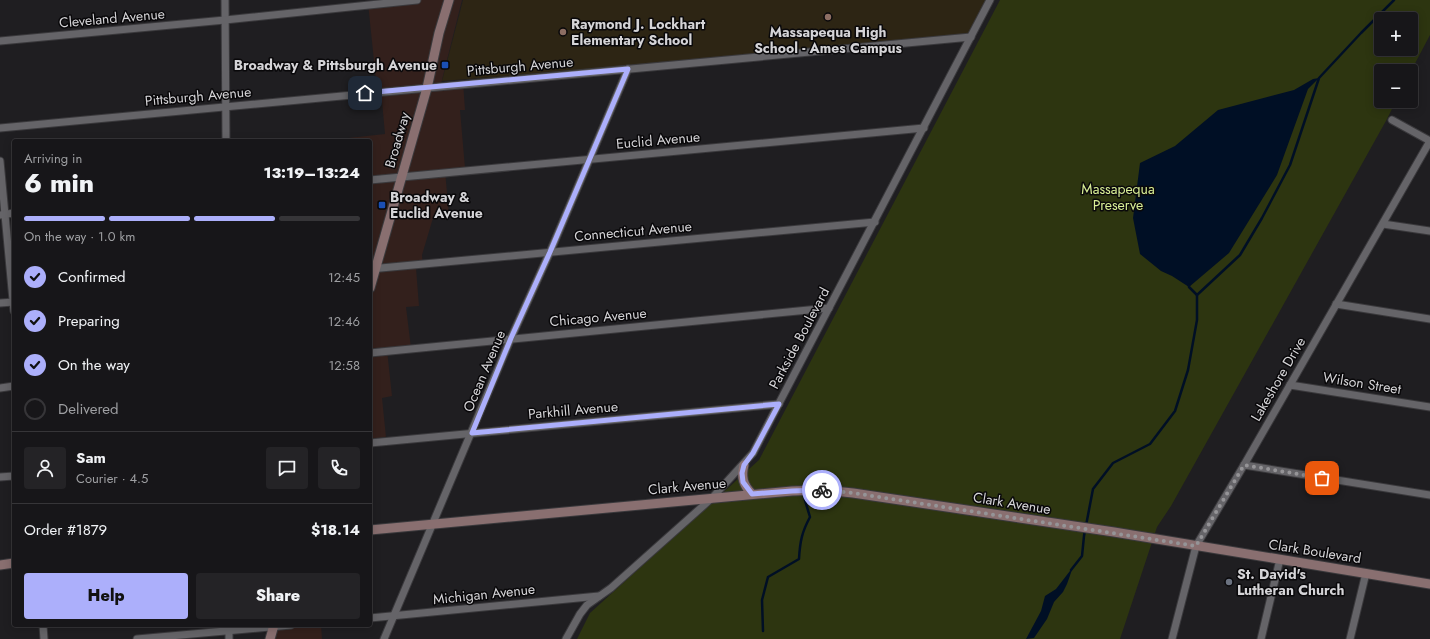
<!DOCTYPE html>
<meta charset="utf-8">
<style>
body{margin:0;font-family:Jost,sans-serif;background:#242326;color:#f1f3f6;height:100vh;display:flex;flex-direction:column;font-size:15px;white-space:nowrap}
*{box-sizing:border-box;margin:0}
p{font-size:13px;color:#9e9fa2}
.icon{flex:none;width:22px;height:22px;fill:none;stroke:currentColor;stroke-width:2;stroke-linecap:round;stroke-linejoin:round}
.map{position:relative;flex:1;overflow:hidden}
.panel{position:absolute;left:12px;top:139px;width:360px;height:488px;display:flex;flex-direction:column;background:#171619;border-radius:4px;box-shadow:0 2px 10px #0003,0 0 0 1px #363538}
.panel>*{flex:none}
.controls{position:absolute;left:1374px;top:12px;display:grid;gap:8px}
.controls a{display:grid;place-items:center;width:44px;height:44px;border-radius:4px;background:#171619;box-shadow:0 2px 10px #0003,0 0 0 1px #363538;font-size:20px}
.pin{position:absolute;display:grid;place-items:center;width:34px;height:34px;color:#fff;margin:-17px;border-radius:8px;box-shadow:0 2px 6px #0006}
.courier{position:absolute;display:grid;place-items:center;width:40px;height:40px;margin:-20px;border:3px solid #acaffb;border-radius:50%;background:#fff;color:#222;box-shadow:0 1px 5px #0007}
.overview em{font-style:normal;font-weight:800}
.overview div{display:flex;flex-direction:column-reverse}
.overview{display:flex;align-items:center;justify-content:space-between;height:68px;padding:0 12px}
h1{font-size:26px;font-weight:800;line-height:30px}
.bar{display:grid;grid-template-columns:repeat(4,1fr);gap:6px 4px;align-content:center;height:48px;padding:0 12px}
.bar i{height:5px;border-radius:3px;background:#363538}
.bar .current{background:#acaffb}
.bar p{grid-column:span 4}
.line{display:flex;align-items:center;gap:10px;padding:0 12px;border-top:1px solid #363538}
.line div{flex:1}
.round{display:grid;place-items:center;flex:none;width:42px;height:42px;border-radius:4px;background:#242326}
ol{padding:0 12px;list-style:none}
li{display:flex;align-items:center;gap:12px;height:44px}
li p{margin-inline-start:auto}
li .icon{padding:4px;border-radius:50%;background:#acaffb;color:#111;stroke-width:4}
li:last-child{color:#9e9fa2}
li i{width:22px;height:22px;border:2px solid #363538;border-radius:50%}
.primary-button{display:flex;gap:8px;margin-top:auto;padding:8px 12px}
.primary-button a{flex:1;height:46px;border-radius:4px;background:#acaffb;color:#111;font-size:16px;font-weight:800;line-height:46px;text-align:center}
.primary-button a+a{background:#242326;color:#f1f3f6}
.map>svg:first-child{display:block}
</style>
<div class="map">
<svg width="1430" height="639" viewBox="0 0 1430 639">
<rect width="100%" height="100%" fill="#1f1e21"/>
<g fill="#33201c">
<polygon points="399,0 462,0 441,84 463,82 465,110 460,110 465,168 445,170 449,216 433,218 422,255 423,267 416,268 419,306 406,307 411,348 387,350 392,396 382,398 386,437 370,439 370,141 339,141 339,139 385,134 381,90 377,90 368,3"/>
<polygon points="279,625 321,625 322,639 274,639"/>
</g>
<polygon fill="#2d2514" points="463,0 987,0 970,35 659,64 442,81"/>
<path fill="#2d3510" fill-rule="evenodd" d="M1000 0H1430V35L1411 71H1381V101H1396L1387 119 1171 506 1157 527 1120 639H577L590 613 759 460ZM1381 19H1411V49H1381Z"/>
<g fill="#000f25">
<polygon points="1319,78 1308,89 1277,175 1229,253 1189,287 1172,276 1161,271 1140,254 1133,218 1140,163 1175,146 1218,110 1294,90 1313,79"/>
<polygon points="1073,567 1067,584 1063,592 1054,602 1047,619 1034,638 1026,639 1041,611 1045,596 1056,589"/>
</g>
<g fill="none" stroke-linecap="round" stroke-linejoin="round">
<g stroke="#000f25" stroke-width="2.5">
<polyline points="1189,285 1189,287 1197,295"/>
<polyline points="1071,570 1082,556 1084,536 1093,489 1113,463 1150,444 1175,411 1188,370 1197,320 1197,295 1240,255 1262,218 1290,165 1319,78 1361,33 1394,0"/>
<path d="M763 631 762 600 768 577 799 559C800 541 802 532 810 517L804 497"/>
</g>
<defs>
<g id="street">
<polyline points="225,0 226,141"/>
<polyline points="0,41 225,20 417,0"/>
<polyline points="1392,120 1430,141"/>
<polyline points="0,128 971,37"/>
<polyline points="0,161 14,311"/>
<polyline points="370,180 924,128"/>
<polyline points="0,215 14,213"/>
<polyline points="1383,224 1430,231"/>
<polyline points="370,269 875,222"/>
<polyline points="0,303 14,302"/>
<polyline points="1336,304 1430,319"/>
<polyline points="370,353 829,308"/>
<polyline points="1290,385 1430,407"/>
<polyline points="0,388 14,386"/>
<polyline points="370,443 779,404"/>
<polyline points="1244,465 1430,495"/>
<polyline points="0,477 14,476"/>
<polyline points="370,618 599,596"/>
<polyline points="43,625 44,639"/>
<polyline points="229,625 229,639"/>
<polyline points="137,639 291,625"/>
<polyline points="384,639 511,338 550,252 628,69"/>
<polyline points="566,639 580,614 587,605 611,588 712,498 753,453 990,0"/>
<polyline points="1172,639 1196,546 1244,465 1430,141"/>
<polyline points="1261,639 1280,559"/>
<polyline points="1350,639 1366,573"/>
</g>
<g id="secondary">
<polyline points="370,288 427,88 439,33 449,0"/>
<path d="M744 465C741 477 743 485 752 494"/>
<polyline points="370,530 792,491 824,490 853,493 1114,532 1430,584"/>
<polyline points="0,565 14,563"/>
<polyline points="270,639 274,625"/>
</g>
</defs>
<use href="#street" stroke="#3a393c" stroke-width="9"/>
<use href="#secondary" stroke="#3a393c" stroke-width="11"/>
<use href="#street" stroke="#656468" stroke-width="7"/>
<use href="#secondary" stroke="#896f70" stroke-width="9"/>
</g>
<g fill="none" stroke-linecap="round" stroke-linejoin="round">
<polyline stroke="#959497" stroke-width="4" stroke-dasharray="0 7.2" points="822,490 853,493 1196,546 1244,465 1322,478"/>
<polyline stroke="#acaffb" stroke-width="5" points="365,93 628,69 550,252 511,338 472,433 779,404 753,453 744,465 742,473 743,482 752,494 792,491 822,490"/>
</g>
<g fill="#8d6e63" stroke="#09080a" stroke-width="1.5">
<circle cx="828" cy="17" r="4"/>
<circle cx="563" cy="32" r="4"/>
</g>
<g fill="#1a4fb4" stroke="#09080a" stroke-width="1.5">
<rect x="441" y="61" width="8" height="8" rx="2"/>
<rect x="378" y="201" width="8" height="8" rx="2"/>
</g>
<circle fill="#6b7280" stroke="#09080a" stroke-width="1.5" cx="1229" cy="582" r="4"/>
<g text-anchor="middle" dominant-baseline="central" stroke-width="3" stroke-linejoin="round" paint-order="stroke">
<g font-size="14" fill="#d5d4d7" stroke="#09080a">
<text transform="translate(112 18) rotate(-5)">Cleveland Avenue</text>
<text transform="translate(520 66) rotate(-5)">Pittsburgh Avenue</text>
<text transform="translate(198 96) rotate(-5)">Pittsburgh Avenue</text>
<text transform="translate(397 140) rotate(-74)">Broadway</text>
<text transform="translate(658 140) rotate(-5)">Euclid Avenue</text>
<text transform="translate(633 231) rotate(-5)">Connecticut Avenue</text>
<text transform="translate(598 317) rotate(-5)">Chicago Avenue</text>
<text transform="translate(799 338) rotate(-62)">Parkside Boulevard</text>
<text transform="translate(484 371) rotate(-67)">Ocean Avenue</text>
<text transform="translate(1278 379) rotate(-60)">Lakeshore Drive</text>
<text transform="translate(1362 383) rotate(9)">Wilson Street</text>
<text transform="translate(573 410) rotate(-5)">Parkhill Avenue</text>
<text transform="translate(687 486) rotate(-5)">Clark Avenue</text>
<text transform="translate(1012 503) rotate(9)">Clark Avenue</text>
<text transform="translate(1315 551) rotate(9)">Clark Boulevard</text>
<text transform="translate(484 594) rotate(-6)">Michigan Avenue</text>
</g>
<g font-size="14" font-weight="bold" fill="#d5d4d7" stroke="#09080a" text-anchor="start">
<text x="571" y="24">Raymond J. Lockhart<tspan x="571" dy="16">Elementary School</tspan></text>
<text x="828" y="32" text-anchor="middle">Massapequa High<tspan x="828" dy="16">School - Ames Campus</tspan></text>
<text x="437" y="65" text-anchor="end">Broadway &amp; Pittsburgh Avenue</text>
<text x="390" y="197">Broadway &amp;<tspan x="390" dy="16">Euclid Avenue</tspan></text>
<text x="1237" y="574">St. David's<tspan x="1237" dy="16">Lutheran Church</tspan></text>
</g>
<g font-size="14" fill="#d9ef96" stroke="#09080a">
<text x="1118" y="189">Massapequa<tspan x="1118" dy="16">Preserve</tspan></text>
</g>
</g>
</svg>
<div class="controls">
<a>+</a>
<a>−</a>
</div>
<div class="pin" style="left:1322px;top:478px;background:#ea580c"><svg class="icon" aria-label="bag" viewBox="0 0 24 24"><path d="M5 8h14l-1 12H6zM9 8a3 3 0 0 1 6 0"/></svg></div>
<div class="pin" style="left:365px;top:93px;background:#1f2937"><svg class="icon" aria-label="home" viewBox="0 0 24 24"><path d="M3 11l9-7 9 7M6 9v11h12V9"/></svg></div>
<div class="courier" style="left:822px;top:490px"><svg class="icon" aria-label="bike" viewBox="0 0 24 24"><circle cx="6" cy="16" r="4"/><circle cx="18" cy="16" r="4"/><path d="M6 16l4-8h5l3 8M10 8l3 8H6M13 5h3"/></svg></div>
<section class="panel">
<div class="overview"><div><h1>6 min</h1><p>Arriving in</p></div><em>13:19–13:24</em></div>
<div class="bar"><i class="current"></i><i class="current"></i><i class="current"></i><i></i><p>On the way · 1.0 km</p></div>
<ol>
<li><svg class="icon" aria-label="check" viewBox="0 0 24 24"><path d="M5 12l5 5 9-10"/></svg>Confirmed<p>12:45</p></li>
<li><svg class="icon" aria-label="check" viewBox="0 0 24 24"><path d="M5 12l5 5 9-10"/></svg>Preparing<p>12:46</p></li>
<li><svg class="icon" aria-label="check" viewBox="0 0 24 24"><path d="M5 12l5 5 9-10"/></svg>On the way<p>12:58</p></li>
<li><i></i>Delivered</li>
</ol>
<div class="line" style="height:72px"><a class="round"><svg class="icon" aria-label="person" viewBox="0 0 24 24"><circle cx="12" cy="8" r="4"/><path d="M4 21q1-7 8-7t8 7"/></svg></a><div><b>Sam</b><p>Courier · 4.5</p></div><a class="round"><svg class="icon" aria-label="chat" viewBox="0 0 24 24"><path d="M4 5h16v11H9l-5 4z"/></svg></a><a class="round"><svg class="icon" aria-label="phone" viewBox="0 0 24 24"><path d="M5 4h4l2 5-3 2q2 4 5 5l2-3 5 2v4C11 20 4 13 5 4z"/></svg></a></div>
<div class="line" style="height:52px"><div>Order #1879</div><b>$18.14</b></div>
<div class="primary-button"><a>Help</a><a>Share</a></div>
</section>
</div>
